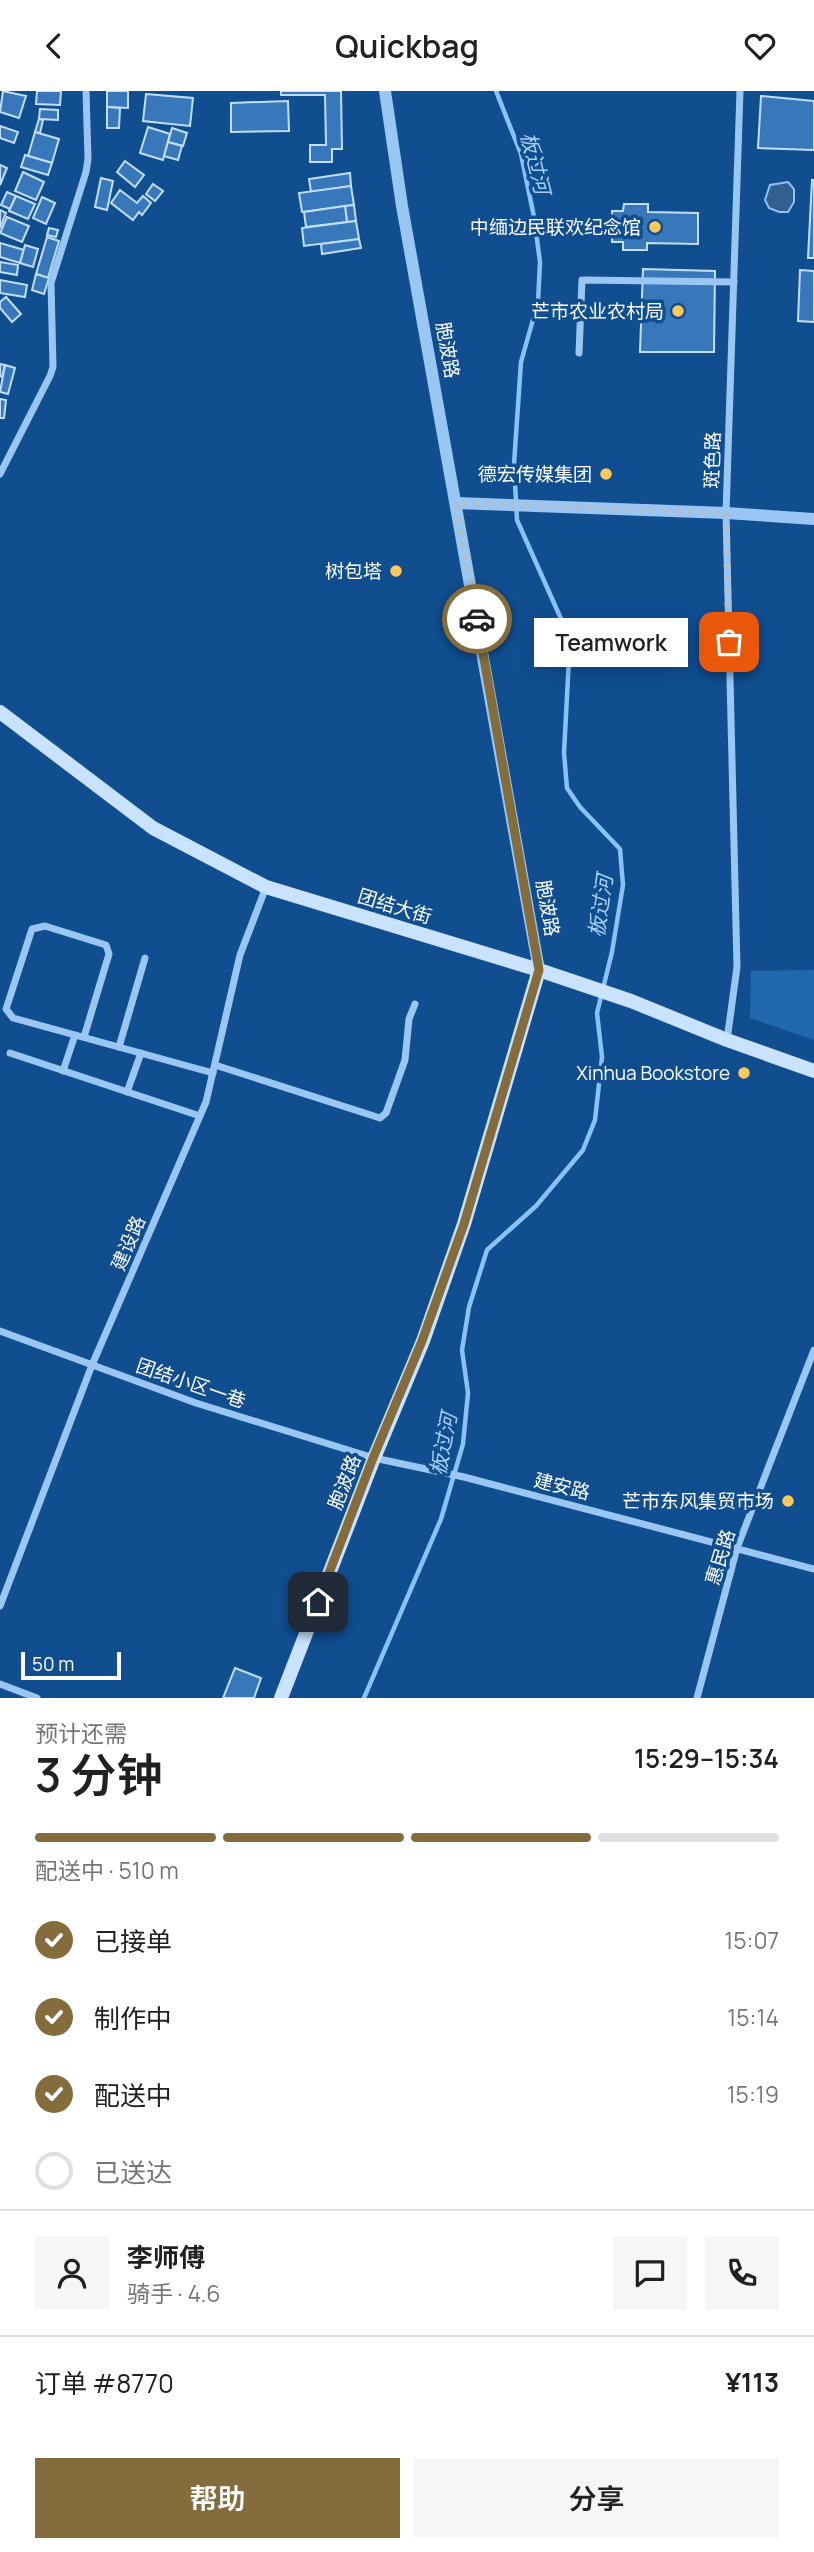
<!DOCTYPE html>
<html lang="zh">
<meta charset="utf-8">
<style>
body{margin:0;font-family:Manrope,"Noto Sans SC",sans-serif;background:#f6f6f6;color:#202124;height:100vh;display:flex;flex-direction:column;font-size:26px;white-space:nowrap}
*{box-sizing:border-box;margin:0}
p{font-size:23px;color:#757577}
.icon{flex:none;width:38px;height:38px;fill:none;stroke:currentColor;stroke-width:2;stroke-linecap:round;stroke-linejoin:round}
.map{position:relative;height:1607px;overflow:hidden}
.side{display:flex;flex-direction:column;background:#fff;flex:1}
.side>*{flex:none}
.scale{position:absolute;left:21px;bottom:18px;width:100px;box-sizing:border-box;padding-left:7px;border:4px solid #fff;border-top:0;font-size:19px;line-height:24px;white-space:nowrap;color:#fff;-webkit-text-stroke:5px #104e90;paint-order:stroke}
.pin{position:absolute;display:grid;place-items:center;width:60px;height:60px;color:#fff;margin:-30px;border-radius:14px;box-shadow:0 4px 10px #0006}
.courier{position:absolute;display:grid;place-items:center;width:70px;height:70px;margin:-35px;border:5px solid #846c3d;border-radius:50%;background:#fff;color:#222;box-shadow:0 2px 9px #0007}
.bubble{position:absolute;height:49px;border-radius:0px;background:#fff;box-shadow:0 4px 18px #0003;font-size:23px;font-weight:600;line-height:49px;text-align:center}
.summary em{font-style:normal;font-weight:600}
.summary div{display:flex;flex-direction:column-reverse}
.summary{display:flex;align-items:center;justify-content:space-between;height:119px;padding:0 35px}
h1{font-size:46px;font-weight:600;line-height:52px}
.bar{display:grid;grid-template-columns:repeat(4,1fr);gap:10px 7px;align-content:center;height:84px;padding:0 35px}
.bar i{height:9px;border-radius:5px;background:#e0e0e0}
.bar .on{background:#846c3d}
.bar p{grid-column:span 4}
.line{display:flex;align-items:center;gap:18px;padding:0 35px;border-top:2px solid #e0e0e0}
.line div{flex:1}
.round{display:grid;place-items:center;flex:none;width:74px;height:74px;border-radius:0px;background:#f6f6f6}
ol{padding:0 35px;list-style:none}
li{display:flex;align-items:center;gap:21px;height:77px}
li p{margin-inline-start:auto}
li .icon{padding:7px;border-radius:50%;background:#846c3d;color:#fff;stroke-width:4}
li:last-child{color:#757577}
li i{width:38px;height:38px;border:4px solid #e0e0e0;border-radius:50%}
.primary-button{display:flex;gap:14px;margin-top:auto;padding:14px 35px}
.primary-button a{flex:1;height:80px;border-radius:0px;background:#846c3d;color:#fff;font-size:28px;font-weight:600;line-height:80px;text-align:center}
.primary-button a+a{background:#f6f6f6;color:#202124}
header{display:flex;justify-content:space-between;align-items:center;height:91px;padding:0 35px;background:#fff;font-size:32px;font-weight:600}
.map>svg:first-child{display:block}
</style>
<header><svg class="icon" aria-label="back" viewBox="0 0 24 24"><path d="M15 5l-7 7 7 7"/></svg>Quickbag<svg class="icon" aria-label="heart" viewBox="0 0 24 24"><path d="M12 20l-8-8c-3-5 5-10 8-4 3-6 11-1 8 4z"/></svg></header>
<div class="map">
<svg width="814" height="1607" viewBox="0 0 814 1607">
<rect width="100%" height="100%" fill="#104e90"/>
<polygon fill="#2268af" points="814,879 814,949 750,927 751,880"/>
<polygon fill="#326090" stroke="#8bc2f6" stroke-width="2" points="788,91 794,98 794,111 788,121 779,121 769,117 765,109 770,94"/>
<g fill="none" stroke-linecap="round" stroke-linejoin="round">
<polyline stroke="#8bc2f6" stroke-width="4.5" points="364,1607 441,1428 463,1353 468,1302 462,1259 469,1216 487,1159 536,1115 583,1059 595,1029 602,966 597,922 612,861 623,794 620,758 580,716 567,697 564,662 570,548 517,429 514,373 521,271 538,211 540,171 534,126 521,63 496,0"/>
</g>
<g fill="#3877b9" stroke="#c1dffd" stroke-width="2">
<polygon points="3,0 26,5 19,27 0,21"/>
<polygon points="37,0 61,0 60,14 36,13"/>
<polygon points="107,0 128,0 128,17 107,16"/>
<polygon points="281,0 341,0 342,58 332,58 332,71 310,71 310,54 326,54 325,4 281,4"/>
<polygon points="146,3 193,7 190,35 143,30"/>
<polygon points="761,5 814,10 814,59 758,57"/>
<polygon points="288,10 289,40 231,41 231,12"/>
<polygon points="107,16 120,17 119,37 107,37"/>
<polygon points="40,18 58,19 58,29 39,28"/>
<polygon points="39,28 43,29 40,42 35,41"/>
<polygon points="0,35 18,41 14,52 0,47"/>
<polygon points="148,36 170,43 163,69 140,62"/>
<polygon points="172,37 187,42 183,55 168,51"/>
<polygon points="35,41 59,48 52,72 28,65"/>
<polygon points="168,51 182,55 178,69 164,65"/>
<polygon points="25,64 52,72 48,84 21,76"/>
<polygon points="125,70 144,84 135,96 117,81"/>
<polygon points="0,74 7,77 0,94"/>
<polygon points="23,81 44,91 36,109 15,100"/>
<polygon points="350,82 351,95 311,101 309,88"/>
<polygon points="101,87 113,90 107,119 95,116"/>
<polygon points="812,89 814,89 814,167 808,167"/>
<polygon points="153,93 163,100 155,110 146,103"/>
<polygon points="351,95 354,114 302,121 299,102"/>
<polygon points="120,99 137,112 143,105 151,112 142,124 139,121 133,129 111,112"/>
<polygon points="7,101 16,105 10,118 1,114"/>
<polygon points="16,105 35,113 28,128 9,120"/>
<polygon points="42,106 55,112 46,133 33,127"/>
<polygon points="624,113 648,113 648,121 698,122 698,153 647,152 647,159 623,159 623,151 612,151 612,120 623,120"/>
<polygon points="354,114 356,130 347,131 345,115"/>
<polygon points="345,115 347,131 306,136 304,121"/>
<polygon points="0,119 6,122 0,137"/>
<polygon points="7,126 29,135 22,151 0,142"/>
<polygon points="356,130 359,148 304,155 302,137"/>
<polygon points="49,137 58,139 56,146 47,144"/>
<polygon points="47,146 59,150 48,187 36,183"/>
<polygon points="359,148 361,157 322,163 321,153"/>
<polygon points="0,152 24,159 20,172 0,166"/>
<polygon points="25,154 38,158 33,176 20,172"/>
<polygon points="0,171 18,174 17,184 0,181"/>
<polygon points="643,178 715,180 714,261 640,261"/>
<polygon points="800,179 814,180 814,231 798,230"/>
<polygon points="36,183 49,187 44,203 32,199"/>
<polygon points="0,189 27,194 25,206 0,202"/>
<polygon points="6,206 21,223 12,231 0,217 0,211"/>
<polygon points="0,273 5,274 2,286 0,285"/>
<polygon points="5,274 15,277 8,303 0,301"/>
<polygon points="0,308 6,309 4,327 0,327"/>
<polygon points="235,1577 261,1587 254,1607 223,1607"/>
</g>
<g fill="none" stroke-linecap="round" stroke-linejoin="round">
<g stroke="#9ac6f3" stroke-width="7">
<polyline points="579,262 582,189 734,191"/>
<polyline points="0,383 50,285 53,276 51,192 86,81 88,68 86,0"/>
<polyline points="84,946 109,863 106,854 45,835 32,838 6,918 13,927 213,982"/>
<polyline points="727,949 737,876 726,422 740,0"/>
<polyline points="119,956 145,867"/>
<polyline points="10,962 200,1025"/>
<polyline points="215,974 380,1027 386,1022 405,969 409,928 415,913"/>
<polyline points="63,980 75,944"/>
<polyline points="127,1001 141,962"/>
<polyline points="0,1240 196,1312 374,1367 464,1386 814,1478"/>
<polyline points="0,1515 92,1274 206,1011 240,864 266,796"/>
<polyline points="0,1593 37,1607"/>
<polyline points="697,1607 737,1457 814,1259"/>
</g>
<g stroke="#9ac6f3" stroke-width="12">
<polyline points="385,0 402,115 539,879"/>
<polyline points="456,412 726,422 814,428"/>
</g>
<g stroke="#c9e2fd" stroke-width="14">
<polyline points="0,621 153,737 266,796 539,879 631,910 727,949 814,980"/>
<polyline points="281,1607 374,1367 423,1250 464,1133 539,879"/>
</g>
</g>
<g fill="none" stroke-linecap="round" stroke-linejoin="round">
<polyline stroke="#abc1d8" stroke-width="7" stroke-dasharray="0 12.6" points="477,528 456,412 726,422 729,551"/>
<polyline stroke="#846c3d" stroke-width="9" points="318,1511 373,1367 422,1250 464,1133 539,879 477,528"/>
</g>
<g fill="#ffc85c" stroke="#104e90" stroke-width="2.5">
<circle cx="655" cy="136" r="7"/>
<circle cx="678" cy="220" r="7"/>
<circle cx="606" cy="383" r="7"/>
<circle cx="396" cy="480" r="7"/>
<circle cx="744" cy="982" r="7"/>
<circle cx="788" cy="1410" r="7"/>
</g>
<g text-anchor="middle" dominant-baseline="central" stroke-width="7" stroke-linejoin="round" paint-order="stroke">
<g font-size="19" fill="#fff" stroke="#104e90" text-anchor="end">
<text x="641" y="136">中缅边民联欢纪念馆</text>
<text x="664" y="220">芒市农业农村局</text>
<text x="592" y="383">德宏传媒集团</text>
<text x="382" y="480">树包塔</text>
<text x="730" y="982">Xinhua Bookstore</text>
<text x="774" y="1410">芒市东风集贸市场</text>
</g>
<g font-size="19" fill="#fff" stroke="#104e90">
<text transform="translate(448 259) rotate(80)">胞波路</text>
<text transform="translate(712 369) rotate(-88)">斑色路</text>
<text transform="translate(395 815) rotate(17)">团结大街</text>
<text transform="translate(548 817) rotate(80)">胞波路</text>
<text transform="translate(128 1152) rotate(-67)">建设路</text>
<text transform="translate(191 1292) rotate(19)">团结小区一巷</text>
<text transform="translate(344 1391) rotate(-69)">胞波路</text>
<text transform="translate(562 1395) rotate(14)">建安路</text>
<text transform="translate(720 1466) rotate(-73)">惠民路</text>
</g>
<g font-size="21" font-style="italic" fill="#a6d0fa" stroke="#104e90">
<text transform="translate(536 72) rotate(76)">板过河</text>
<text transform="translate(600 815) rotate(-82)">板过河</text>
<text transform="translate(443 1353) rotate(-79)">板过河</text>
</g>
</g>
</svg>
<div class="scale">50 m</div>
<div class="pin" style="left:729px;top:551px;background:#ea580c"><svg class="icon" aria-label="bag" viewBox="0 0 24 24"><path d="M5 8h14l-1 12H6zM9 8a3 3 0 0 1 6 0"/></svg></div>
<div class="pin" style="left:318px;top:1511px;background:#1f2937"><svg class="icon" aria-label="home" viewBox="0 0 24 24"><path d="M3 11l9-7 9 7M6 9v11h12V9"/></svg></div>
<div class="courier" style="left:477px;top:528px"><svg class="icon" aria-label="car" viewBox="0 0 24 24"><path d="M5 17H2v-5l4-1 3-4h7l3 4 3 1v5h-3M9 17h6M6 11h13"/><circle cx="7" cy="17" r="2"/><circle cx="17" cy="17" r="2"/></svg></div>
<div class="bubble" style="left:534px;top:527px;width:154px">Teamwork</div>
</div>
<section class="side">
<div class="summary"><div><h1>3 分钟</h1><p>预计还需</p></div><em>15:29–15:34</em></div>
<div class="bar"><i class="on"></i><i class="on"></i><i class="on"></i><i></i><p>配送中 · 510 m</p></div>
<ol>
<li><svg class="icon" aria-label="check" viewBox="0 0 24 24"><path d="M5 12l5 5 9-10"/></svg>已接单<p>15:07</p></li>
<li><svg class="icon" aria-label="check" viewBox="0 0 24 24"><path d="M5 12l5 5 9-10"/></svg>制作中<p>15:14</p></li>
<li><svg class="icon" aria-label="check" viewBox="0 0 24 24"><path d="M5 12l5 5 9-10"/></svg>配送中<p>15:19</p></li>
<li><i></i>已送达</li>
</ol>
<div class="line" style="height:126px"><a class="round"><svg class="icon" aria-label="person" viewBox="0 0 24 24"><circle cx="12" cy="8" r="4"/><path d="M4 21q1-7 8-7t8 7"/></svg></a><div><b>李师傅</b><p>骑手 · 4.6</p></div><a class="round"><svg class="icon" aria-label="chat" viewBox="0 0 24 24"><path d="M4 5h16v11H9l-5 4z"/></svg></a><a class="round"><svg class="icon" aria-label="phone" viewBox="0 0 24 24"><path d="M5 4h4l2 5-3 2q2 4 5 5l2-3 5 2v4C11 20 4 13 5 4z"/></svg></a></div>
<div class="line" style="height:91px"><div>订单 #8770</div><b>¥113</b></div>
<div class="primary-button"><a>帮助</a><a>分享</a></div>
</section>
